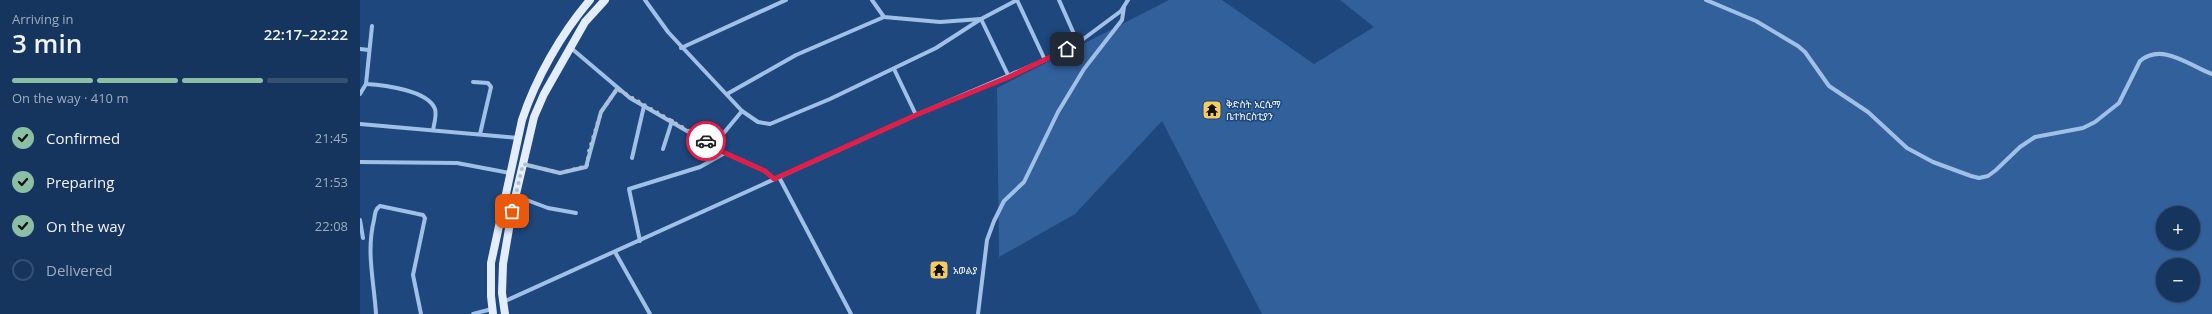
<!DOCTYPE html>
<meta charset="utf-8">
<style>
body{margin:0;font-family:"Open Sans","Noto Sans Ethiopic",sans-serif;background:#1f3d64;color:#f1f3f6;height:100vh;display:flex;flex-direction:column;font-size:15px;white-space:nowrap}
*{box-sizing:border-box;margin:0}
p{font-size:13px;color:#9eabbc}
.icon{flex:none;width:22px;height:22px;fill:none;stroke:currentColor;stroke-width:2;stroke-linecap:round;stroke-linejoin:round}
.map{position:relative;flex:1;overflow:hidden}
.side{display:flex;flex-direction:column;background:#16355e;width:360px}
.side>*{flex:none}
.controls{position:absolute;left:1796px;top:206px;display:grid;gap:8px}
.controls a{display:grid;place-items:center;width:44px;height:44px;border-radius:50%;background:#16355e;box-shadow:0 1px 3px #0004,0 0 0 1px #355073;font-size:20px}
.pin{position:absolute;display:grid;place-items:center;width:34px;height:34px;color:#fff;margin:-17px;border-radius:8px;box-shadow:0 2px 6px #0006}
.courier{position:absolute;display:grid;place-items:center;width:40px;height:40px;margin:-20px;border:3px solid #e11d48;border-radius:50%;background:#fff;color:#222;box-shadow:0 1px 5px #0007}
.head em{font-style:normal;font-weight:600}
.head div{display:flex;flex-direction:column-reverse}
.head{display:flex;align-items:center;justify-content:space-between;height:68px;padding:0 12px}
h1{font-size:26px;font-weight:600;line-height:30px}
.bar{display:grid;grid-template-columns:repeat(4,1fr);gap:6px 4px;align-content:center;height:48px;padding:0 12px}
.bar i{height:5px;border-radius:3px;background:#355073}
.bar .on{background:#8abfa5}
.bar p{grid-column:span 4}
ol{padding:0 12px;list-style:none}
li{display:flex;align-items:center;gap:12px;height:44px}
li p{margin-inline-start:auto}
li .icon{padding:4px;border-radius:50%;background:#8abfa5;color:#111;stroke-width:4}
li:last-child{color:#9eabbc}
li i{width:22px;height:22px;border:2px solid #355073;border-radius:50%}
main{display:flex;flex:1;min-height:0}
.map>svg:first-child{display:block}
</style>
<main>
<section class="side">
<div class="head"><div><h1>3 min</h1><p>Arriving in</p></div><em>22:17–22:22</em></div>
<div class="bar"><i class="on"></i><i class="on"></i><i class="on"></i><i></i><p>On the way · 410 m</p></div>
<ol>
<li><svg class="icon" aria-label="check" viewBox="0 0 24 24"><path d="M5 12l5 5 9-10"/></svg>Confirmed<p>21:45</p></li>
<li><svg class="icon" aria-label="check" viewBox="0 0 24 24"><path d="M5 12l5 5 9-10"/></svg>Preparing<p>21:53</p></li>
<li><svg class="icon" aria-label="check" viewBox="0 0 24 24"><path d="M5 12l5 5 9-10"/></svg>On the way<p>22:08</p></li>
<li><i></i>Delivered</li>
</ol>
</section>
<div class="map">
<svg width="1852" height="314" viewBox="0 0 1852 314">
<rect width="100%" height="100%" fill="#1e477d"/>
<path fill="#31609b" fill-rule="evenodd" d="M809 0H862L954 64 1014 27 980 0H1852V314H902L802 121 715 214 639 257 637 88ZM1803 213H1833V243H1803ZM1803 265H1833V295H1803Z"/>
<g fill="none" stroke-linecap="round" stroke-linejoin="round">
<g stroke="#a1c0e7" stroke-width="4">
<polyline points="285,0 308,32 382,111 398,122 410,124 470,99 576,48 621,19 657,0"/>
<polyline points="512,0 524,17 580,22 621,19 649,77"/>
<polyline points="657,0 685,60"/>
<polyline points="699,0 718,43"/>
<path d="M1346 0 1396 21 1438 46 1445 52 1469 86 1508 112 1547 148 1573 162 1611 176 1619 178 1628 176 1636 170 1660 147 1675 137 1723 128 1735 122 1759 103 1780 61C1802 42 1830 66 1852 74"/>
<polyline points="211,48 270,98 365,153 405,171 414,179"/>
<polyline points="321,48 426,0"/>
<polyline points="0,49 9,50"/>
<polyline points="534,69 556,115"/>
<polyline points="113,82 128,83 131,87 120,134"/>
<path d="M6 84C23 85 68 90 75 109 77 115 74 124 73 130"/>
<polyline points="0,94 6,84 12,26"/>
<polyline points="367,94 436,55 524,17"/>
<polyline points="0,124 158,138"/>
<polyline points="353,146 382,111"/>
<polyline points="303,149 312,121"/>
<polyline points="272,158 284,106"/>
<polyline points="0,162 97,163 150,173"/>
<polyline points="163,164 200,173 226,167 241,112 257,89"/>
<polyline points="419,177 491,314"/>
<polyline points="156,196 188,208 216,213"/>
<polyline points="0,220 3,238"/>
<polyline points="280,241 269,189 340,167 365,153"/>
<polyline points="255,252 290,314"/>
<polyline points="143,302 556,115 685,60 718,43 761,11 768,0"/>
<path d="M16 314C14 281 6 252 14 220 15 214 15 209 20 206L63 215 65 218 53 275 61 314"/>
<polyline points="113,314 132,309"/>
<polyline points="618,314 627,240 634,221 644,201 664,182 698,112 724,69 762,20 764,7"/>
</g>
<g stroke="#e3edfd" stroke-width="8">
<path d="M133 314 131 296V263L162 120C176 78 201 34 230 0"/>
<polyline points="145,314 142,293 143,264 152,211 174,117 184,94 225,22 245,0"/>
</g>
</g>
<g fill="none" stroke-linecap="round" stroke-linejoin="round">
<polyline stroke="#b0bfd2" stroke-width="4" stroke-dasharray="0 7.2" points="152,211 163,164 200,173 227,166 229,151 241,112 257,89 346,141"/>
<polyline stroke="#e11d48" stroke-width="5" points="346,141 365,153 405,171 414,179 556,115 649,77 707,49"/>
</g>
<defs>
<symbol id="temple-square" viewBox="-11 -11 22 22"><rect x="-9" y="-9" width="18" height="18" rx="4" fill="#f6cc60" stroke="#1e477d"/><path d="M0-6L5-2H3V0L6.5 2.5H4V6H1.5V3h-3V6H-4V2.5H-6.5L-3 0V-2H-5Z" fill="#111"/></symbol>
</defs>
<g fill-rule="evenodd">
<use href="#temple-square" x="841" y="99" width="22" height="22"/>
<use href="#temple-square" x="568" y="259" width="22" height="22"/>
</g>
<g text-anchor="middle" dominant-baseline="central" stroke-width="3" stroke-linejoin="round" paint-order="stroke">
<g font-size="10" fill="#fff" stroke="#1e477d" text-anchor="start">
<text x="866" y="104">ቅድስት አርሴማ<tspan x="866" dy="12">ቤተክርስቲያን</tspan></text>
<text x="593" y="270">አወልያ</text>
</g>
</g>
</svg>
<div class="controls">
<a>+</a>
<a>−</a>
</div>
<div class="pin" style="left:152px;top:211px;background:#ea580c"><svg class="icon" aria-label="bag" viewBox="0 0 24 24"><path d="M5 8h14l-1 12H6zM9 8a3 3 0 0 1 6 0"/></svg></div>
<div class="pin" style="left:707px;top:49px;background:#1f2937"><svg class="icon" aria-label="home" viewBox="0 0 24 24"><path d="M3 11l9-7 9 7M6 9v11h12V9"/></svg></div>
<div class="courier" style="left:346px;top:141px"><svg class="icon" aria-label="car" viewBox="0 0 24 24"><path d="M5 17H2v-5l4-1 3-4h7l3 4 3 1v5h-3M9 17h6M6 11h13"/><circle cx="7" cy="17" r="2"/><circle cx="17" cy="17" r="2"/></svg></div>
</div>
</main>
